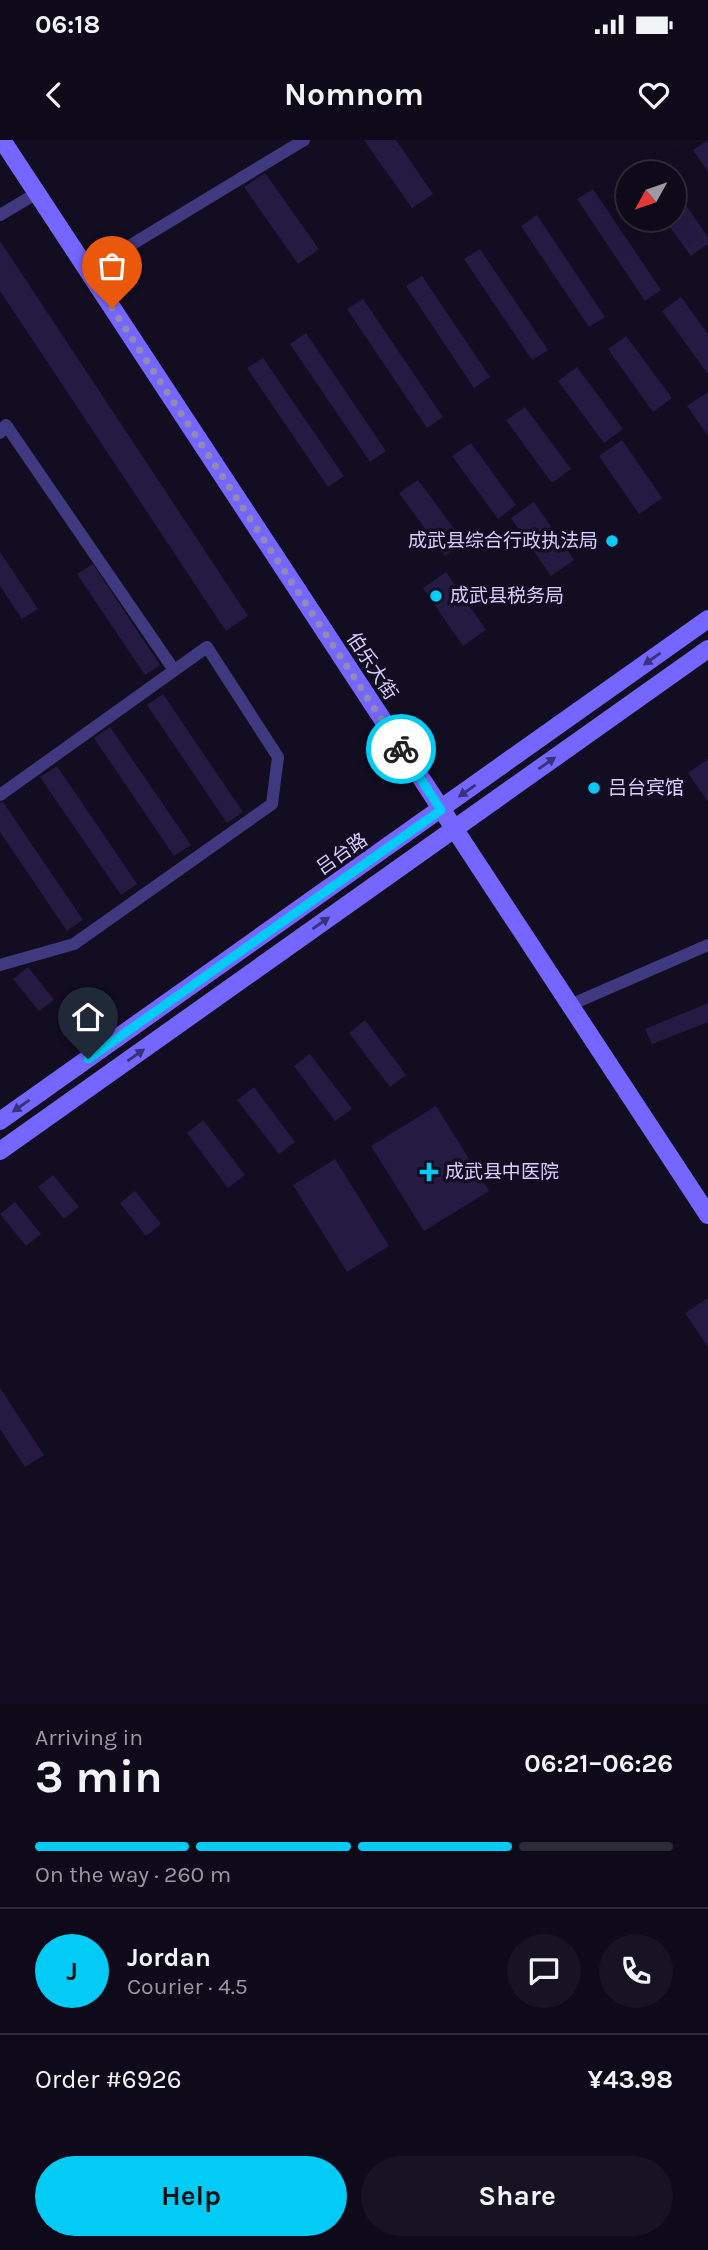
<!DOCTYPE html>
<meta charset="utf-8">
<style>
body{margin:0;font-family:Karla,"Noto Sans SC",sans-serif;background:#171322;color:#f1f3f6;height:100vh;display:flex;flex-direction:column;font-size:26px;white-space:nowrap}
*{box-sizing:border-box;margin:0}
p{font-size:23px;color:#9b9aa2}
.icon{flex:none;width:38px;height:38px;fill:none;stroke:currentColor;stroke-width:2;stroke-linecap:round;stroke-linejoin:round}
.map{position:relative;height:1564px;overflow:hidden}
.drawer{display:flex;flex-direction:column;background:#0e0a19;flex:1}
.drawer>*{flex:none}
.needle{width:46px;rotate:230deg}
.tools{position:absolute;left:616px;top:21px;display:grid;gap:14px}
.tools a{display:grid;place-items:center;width:70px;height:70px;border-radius:50%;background:#0e0a19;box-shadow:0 7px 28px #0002,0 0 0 2px #2e2b38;font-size:35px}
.pin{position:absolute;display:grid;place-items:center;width:60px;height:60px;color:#fff;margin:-72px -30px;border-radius:50% 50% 50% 0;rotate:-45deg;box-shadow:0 0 7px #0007}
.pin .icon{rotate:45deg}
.courier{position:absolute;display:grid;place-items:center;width:70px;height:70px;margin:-35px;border:5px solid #02ccf6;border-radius:50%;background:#fff;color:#222;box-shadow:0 2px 9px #0007}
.overview em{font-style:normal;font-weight:700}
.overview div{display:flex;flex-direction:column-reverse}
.overview{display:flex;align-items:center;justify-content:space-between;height:119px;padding:0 35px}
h1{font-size:46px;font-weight:700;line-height:52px}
.bar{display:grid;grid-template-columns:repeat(4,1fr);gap:10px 7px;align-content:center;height:84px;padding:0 35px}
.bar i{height:9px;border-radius:5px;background:#2e2b38}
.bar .on{background:#02ccf6}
.bar p{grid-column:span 4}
.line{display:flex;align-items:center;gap:18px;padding:0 35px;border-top:2px solid #2e2b38}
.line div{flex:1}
.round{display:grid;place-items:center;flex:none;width:74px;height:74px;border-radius:37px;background:#171322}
.button{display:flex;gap:14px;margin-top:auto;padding:14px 35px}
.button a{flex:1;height:80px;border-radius:42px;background:#02ccf6;color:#111;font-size:28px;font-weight:700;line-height:80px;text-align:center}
.button a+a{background:#171322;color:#f1f3f6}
.status{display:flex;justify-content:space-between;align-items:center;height:49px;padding:0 35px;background:#0e0a19;direction:ltr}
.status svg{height:19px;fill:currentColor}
header{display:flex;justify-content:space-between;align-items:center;height:91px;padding:0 35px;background:#0e0a19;font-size:32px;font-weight:700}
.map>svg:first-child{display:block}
</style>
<div class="status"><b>06:18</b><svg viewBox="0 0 49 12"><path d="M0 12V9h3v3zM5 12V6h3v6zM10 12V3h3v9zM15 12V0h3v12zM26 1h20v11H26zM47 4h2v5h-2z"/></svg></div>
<header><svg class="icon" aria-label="back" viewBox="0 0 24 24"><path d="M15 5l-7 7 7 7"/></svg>Nomnom<svg class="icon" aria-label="heart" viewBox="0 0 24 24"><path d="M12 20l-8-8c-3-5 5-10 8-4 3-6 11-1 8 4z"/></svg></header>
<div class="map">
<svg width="708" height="1564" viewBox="0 0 708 1564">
<rect width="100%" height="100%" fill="#120d21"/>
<g fill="#251a42">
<polygon points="364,0 396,0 433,54 412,68"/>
<polygon points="708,0 708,32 693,10"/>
<polygon points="265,33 319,109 298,124 244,47"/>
<polygon points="674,48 708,97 708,104 691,116 664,79 674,79"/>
<polygon points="593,49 661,150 645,161 577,59"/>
<polygon points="537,75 605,177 589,187 521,86"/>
<polygon points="0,101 248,476 226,491 0,151"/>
<polygon points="480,109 548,210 532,220 464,119"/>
<polygon points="422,136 490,237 474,248 406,146"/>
<polygon points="681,157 708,194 708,234 662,171"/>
<polygon points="363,159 443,277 427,288 347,169"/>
<polygon points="306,193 386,311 370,322 290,204"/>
<polygon points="626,196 672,258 653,272 608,209"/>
<polygon points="263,218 344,336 328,347 247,228"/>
<polygon points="577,227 623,289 604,303 558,241"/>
<polygon points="708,252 708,296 687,266"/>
<polygon points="525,267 571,329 552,343 506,280"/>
<polygon points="622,300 662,358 639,374 599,316"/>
<polygon points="471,303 516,365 498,379 452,316"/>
<polygon points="418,340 464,402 445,416 399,353"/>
<polygon points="534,362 574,420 551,436 511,378"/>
<polygon points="0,412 38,469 22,479 0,446"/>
<polygon points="93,424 160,525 145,535 77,434"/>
<polygon points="446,432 486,490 463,506 423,448"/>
<polygon points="163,554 243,672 227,683 147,565"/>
<polygon points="110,587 191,705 174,716 94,598"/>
<polygon points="708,619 708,662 688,633"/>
<polygon points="57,626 137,744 121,755 40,637"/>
<polygon points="3,662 83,780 67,791 0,692 0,663"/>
<polygon points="28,827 54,860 39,871 13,839"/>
<polygon points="708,863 708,882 652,904 645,889"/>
<polygon points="365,880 406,935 390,947 349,893"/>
<polygon points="310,914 352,969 335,981 294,926"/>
<polygon points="254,947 295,1002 279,1014 237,960"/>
<polygon points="436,966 489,1051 424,1091 371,1006"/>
<polygon points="203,980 245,1035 228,1048 187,993"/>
<polygon points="335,1019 389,1106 347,1132 293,1045"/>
<polygon points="53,1035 79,1067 64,1079 38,1047"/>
<polygon points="135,1051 161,1084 146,1096 120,1063"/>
<polygon points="15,1062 41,1094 26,1106 0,1074"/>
<polygon points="708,1158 708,1207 685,1173"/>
<polygon points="0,1248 44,1315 25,1327 0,1289"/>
</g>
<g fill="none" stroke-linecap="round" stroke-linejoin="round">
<g stroke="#403980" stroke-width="12">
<polyline points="0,75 37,53"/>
<polyline points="88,131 304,0"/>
<polyline points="0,293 6,285 174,530"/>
<polyline points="0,655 207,507 278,617 272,664 74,804 0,825"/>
<polyline points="570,865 708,805"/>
</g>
<g stroke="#7466fe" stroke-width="18">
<polyline points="2,0 708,1075"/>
<polyline points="0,981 708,479"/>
<polyline points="0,1011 708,509"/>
</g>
</g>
<defs><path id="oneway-solid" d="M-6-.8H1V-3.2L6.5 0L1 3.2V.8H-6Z" transform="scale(1.75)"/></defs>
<g fill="#393179">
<use href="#oneway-solid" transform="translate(652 519) rotate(145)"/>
<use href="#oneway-solid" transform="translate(547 623) rotate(-35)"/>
<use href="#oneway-solid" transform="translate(467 651) rotate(145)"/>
<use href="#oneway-solid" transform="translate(321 783) rotate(-35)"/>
<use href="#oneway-solid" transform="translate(136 915) rotate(-35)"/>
<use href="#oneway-solid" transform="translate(21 966) rotate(145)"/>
</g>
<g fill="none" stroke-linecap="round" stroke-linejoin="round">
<polyline stroke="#928ab1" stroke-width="7" stroke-dasharray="0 12.6" points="112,168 401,609"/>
<polyline stroke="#02ccf6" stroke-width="9" points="88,919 441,670 401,609"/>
</g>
<g fill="#02ccf6" stroke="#120d21" stroke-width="2.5">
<circle cx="612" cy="401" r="7"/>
<circle cx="436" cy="456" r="7"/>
<circle cx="594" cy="648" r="7"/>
<path d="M425.5 1021.5h7v7h7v7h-7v7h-7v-7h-7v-7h7z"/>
</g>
<g text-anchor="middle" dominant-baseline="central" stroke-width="7" stroke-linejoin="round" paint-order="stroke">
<g font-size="19" fill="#d7ceff" stroke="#120d21" text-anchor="start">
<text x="598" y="401" text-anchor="end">成武县综合行政执法局</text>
<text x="450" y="456">成武县税务局</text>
<text x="608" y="648">吕台宾馆</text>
<text x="445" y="1032">成武县中医院</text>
</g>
<g font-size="19" fill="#d7ceff" stroke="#120d21">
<text transform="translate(372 526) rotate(57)">伯乐大街</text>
<text transform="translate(342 714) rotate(-35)">吕台路</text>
</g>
</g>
</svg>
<div class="tools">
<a><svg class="needle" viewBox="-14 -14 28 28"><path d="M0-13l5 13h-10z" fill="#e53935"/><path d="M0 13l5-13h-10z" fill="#9b9aa2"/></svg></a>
</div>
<div class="pin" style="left:112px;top:168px;background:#ea580c"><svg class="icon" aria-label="bag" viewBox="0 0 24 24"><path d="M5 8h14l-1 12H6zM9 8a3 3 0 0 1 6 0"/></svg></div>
<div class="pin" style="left:88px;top:919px;background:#1f2937"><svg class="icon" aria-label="home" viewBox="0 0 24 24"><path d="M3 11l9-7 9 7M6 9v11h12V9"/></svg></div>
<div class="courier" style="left:401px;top:609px"><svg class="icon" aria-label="bike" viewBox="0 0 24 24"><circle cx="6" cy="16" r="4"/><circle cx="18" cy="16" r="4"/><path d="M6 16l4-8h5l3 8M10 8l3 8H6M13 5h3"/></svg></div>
</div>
<section class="drawer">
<div class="overview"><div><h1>3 min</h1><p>Arriving in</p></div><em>06:21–06:26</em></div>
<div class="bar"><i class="on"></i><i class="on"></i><i class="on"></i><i></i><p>On the way · 260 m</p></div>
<div class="line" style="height:126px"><b class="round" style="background:#02ccf6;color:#111">J</b><div><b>Jordan</b><p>Courier · 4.5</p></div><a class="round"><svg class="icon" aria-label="chat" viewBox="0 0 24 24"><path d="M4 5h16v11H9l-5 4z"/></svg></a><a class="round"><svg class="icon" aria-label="phone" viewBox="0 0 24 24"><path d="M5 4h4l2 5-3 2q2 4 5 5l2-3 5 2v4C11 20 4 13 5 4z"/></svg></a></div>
<div class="line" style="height:91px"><div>Order #6926</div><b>¥43.98</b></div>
<div class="button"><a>Help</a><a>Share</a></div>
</section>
